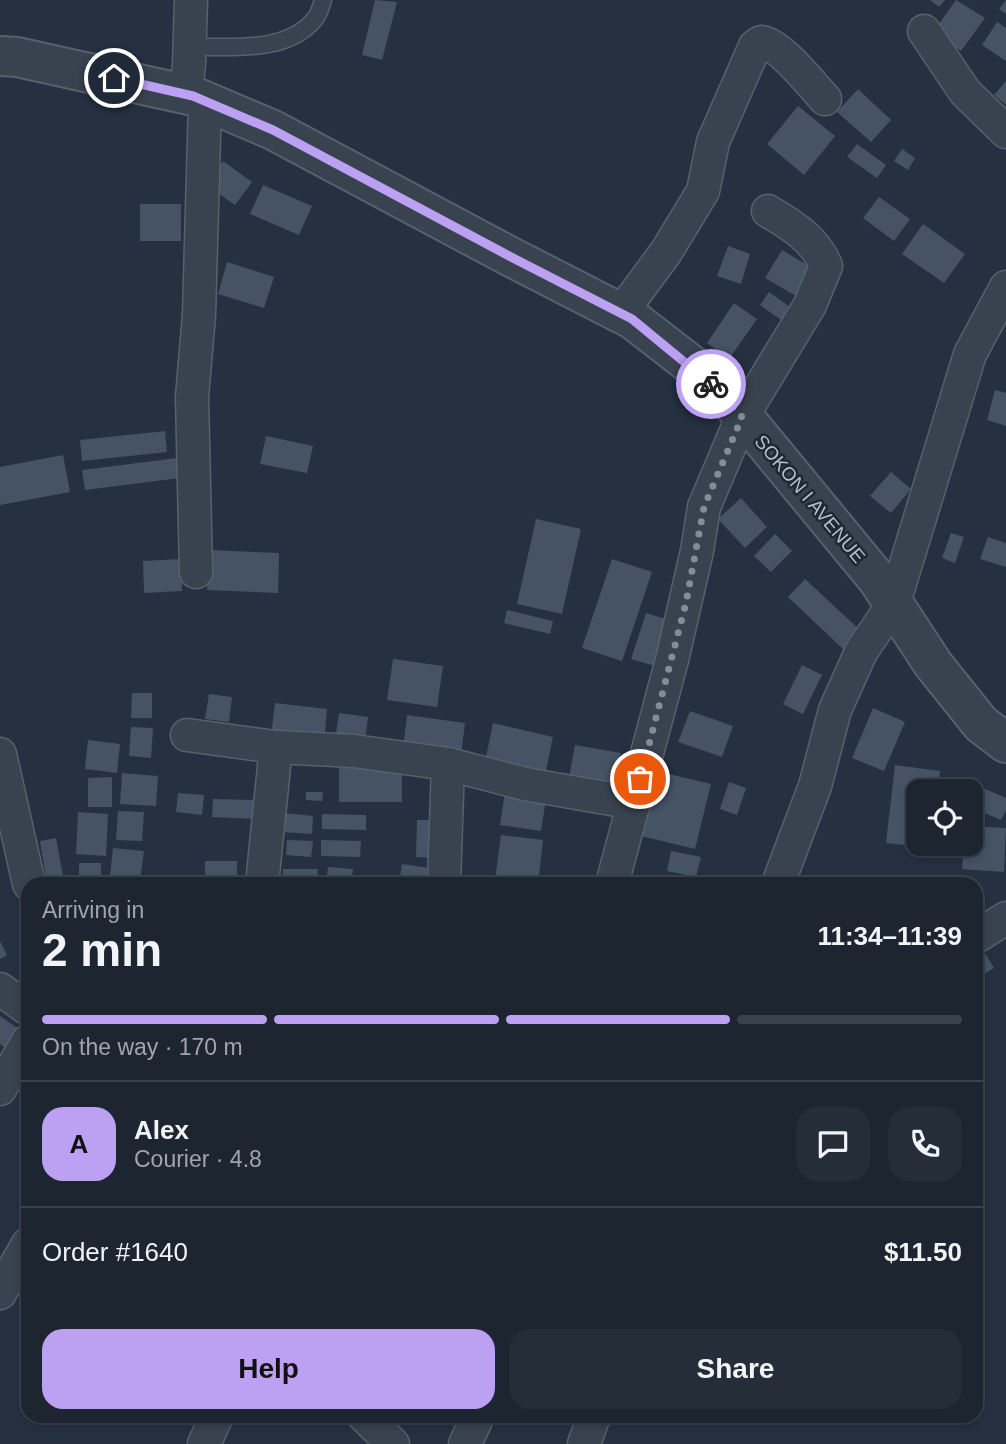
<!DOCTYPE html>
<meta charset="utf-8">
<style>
body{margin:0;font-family:Arial,sans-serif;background:#252d38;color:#f1f3f6;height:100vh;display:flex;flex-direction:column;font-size:26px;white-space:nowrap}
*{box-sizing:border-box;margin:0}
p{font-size:23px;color:#a0a5ab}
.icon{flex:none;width:38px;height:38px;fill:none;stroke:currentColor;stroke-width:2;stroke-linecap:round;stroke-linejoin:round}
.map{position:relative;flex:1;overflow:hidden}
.panel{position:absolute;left:21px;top:877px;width:962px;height:546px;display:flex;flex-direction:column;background:#1c2530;border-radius:21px;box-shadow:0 4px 10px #0003,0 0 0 2px #3a424c}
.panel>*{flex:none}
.controls{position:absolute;left:906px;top:779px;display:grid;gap:14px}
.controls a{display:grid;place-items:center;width:77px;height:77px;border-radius:14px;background:#1c2530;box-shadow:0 4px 10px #0003,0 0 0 2px #3a424c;font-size:35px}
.pin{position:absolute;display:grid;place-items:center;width:60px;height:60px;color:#fff;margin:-30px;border:4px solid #fff;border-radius:50%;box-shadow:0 2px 7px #0007}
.courier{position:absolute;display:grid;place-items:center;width:70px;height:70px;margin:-35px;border:5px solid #bca0f2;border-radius:50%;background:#fff;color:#222;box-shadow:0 2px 9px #0007}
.overview em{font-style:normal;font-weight:600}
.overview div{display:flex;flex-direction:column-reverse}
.overview{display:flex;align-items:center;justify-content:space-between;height:119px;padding:0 21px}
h1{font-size:46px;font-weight:600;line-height:52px}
.bar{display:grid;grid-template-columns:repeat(4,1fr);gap:10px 7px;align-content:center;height:84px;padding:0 21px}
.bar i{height:9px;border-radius:5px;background:#3a424c}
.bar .on{background:#bca0f2}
.bar p{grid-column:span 4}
.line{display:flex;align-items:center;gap:18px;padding:0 21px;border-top:2px solid #3a424c}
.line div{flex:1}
.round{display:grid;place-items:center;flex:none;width:74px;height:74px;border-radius:21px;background:#252d38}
.action{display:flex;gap:14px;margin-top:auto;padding:14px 21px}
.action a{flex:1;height:80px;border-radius:21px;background:#bca0f2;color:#111;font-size:28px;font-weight:600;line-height:80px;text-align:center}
.action a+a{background:#252d38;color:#f1f3f6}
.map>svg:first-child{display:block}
</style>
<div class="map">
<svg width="1006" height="1444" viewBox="0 0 1006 1444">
<rect width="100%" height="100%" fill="#253140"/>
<g fill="#465364">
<polygon points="375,0 397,2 382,60 362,55"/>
<polygon points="930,0 945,0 939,7"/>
<polygon points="956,0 985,18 961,51 934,31"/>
<polygon points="1006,0 1006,14 999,9"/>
<polygon points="997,22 1006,28 1006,61 982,45"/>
<polygon points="1006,81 1006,105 994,95"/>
<polygon points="858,89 891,120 871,142 837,112"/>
<polygon points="798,106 835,136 804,175 767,144"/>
<polygon points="857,144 886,165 877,178 847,157"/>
<polygon points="902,149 915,158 908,170 894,161"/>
<polygon points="223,161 252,182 235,205 206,185"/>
<polygon points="263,185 312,206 299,235 250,214"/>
<polygon points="879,197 910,219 894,241 863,218"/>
<rect x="140" y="204" width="41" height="37"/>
<polygon points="923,224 965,254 944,283 902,254"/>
<polygon points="728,246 750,254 741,284 717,276"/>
<polygon points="782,250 817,271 801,299 765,278"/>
<polygon points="227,262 274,277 264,308 218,294"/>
<polygon points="769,292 793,309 784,322 760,305"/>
<polygon points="734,303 757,319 729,359 707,343"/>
<polygon points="995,390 1006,393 1006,426 987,420"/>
<polygon points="165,431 167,452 82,461 80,440"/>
<polygon points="266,436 313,446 307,473 260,464"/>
<polygon points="63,455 70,492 0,505 0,467"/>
<polygon points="177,458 180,478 85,490 82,470"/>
<polygon points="891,472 911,489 891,513 870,496"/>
<polygon points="741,498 767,527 745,548 718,519"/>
<polygon points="536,519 581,529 562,614 517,604"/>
<polygon points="951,533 964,537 955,563 942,558"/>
<polygon points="775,534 792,551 771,572 754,556"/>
<polygon points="988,537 1006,543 1006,567 980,559"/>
<polygon points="209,550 279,553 278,593 207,590"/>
<polygon points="181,559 182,591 144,593 143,561"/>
<polygon points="612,559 652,572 622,661 582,648"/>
<polygon points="805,579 861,631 844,650 788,597"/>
<polygon points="507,610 553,621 550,634 504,623"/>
<polygon points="646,613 669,620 655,666 631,659"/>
<polygon points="393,659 443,666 437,707 387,700"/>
<polygon points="802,665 822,675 803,714 783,704"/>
<polygon points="132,693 152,693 152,718 131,718"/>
<polygon points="209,694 232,697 229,722 205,719"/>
<polygon points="275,703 327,709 324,742 271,736"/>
<polygon points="873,708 905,722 884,771 852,758"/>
<polygon points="690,711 733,726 722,757 678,742"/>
<polygon points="339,713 368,717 365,744 335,741"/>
<polygon points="407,715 465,723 461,756 403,749"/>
<polygon points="493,723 553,737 545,775 485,762"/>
<polygon points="131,727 153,728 151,758 129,756"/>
<polygon points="88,740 120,744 117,773 85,769"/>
<polygon points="575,745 621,753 614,787 569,778"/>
<polygon points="895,765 940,771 938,791 919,791 919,844 932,844 931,848 886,843"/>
<rect x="339" y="768" width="63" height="34"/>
<polygon points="652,770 711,784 695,849 637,835"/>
<polygon points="122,773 158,776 156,806 120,804"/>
<polygon points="112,777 112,807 88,807 88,778"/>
<polygon points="964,780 1006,798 1006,810 1001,820 971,807 971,791 959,791"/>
<polygon points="729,782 746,788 737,815 720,809"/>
<polygon points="306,792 323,792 322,801 306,800"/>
<polygon points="505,792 546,799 541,831 500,825"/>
<polygon points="178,793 204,795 202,815 176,812"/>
<polygon points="213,799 257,800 256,819 212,817"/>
<polygon points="118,811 144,812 142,841 116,840"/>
<polygon points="78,812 108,814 106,856 76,854"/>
<polygon points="284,813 313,816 312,834 282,832"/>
<polygon points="322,814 366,815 366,830 322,829"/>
<polygon points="417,820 436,820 436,858 416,857"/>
<polygon points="971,826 1006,828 1004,872 962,869 964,844 971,844"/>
<polygon points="501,835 543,840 538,884 495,880"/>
<polygon points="56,838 64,881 47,884 40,841"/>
<polygon points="287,840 313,841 311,857 286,855"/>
<polygon points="321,840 361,841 360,857 321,856"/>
<polygon points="113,848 144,851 140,880 110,876"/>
<polygon points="671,851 701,857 696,877 667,871"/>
<rect x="205" y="861" width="32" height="23"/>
<rect x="79" y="863" width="22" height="18"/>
<polygon points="402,864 436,869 434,884 399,884"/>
<polygon points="328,867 353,869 351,884 326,884"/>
<polygon points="283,869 318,869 317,884 282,884"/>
<polygon points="0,941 7,955 0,959"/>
<polygon points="983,950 994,968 976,979 976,954"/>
<polygon points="0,1016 23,1032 9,1051 0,1044"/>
<polygon points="978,1016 982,1035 976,1036 976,1017"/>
</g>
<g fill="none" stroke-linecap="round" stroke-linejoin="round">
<defs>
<path id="service" d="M190 47C230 46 285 54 314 20 319 15 321 6 323 0"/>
<g id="minor">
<polyline points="924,31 965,92 1006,132"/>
<polyline points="186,94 189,64 191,0"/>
<path d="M621 313 666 252 703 191 713 142 755 46 761 42C780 44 811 84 825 99"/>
<polyline points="196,572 192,397 199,315 205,102"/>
<polyline points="187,735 276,747 354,751 448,764 525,784 634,803"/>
<polyline points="0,754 29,884"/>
<polyline points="262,884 276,747"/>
<polyline points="444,884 448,764"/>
<path d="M612 884 672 660 697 551 704 507 742 417 810 305 826 266C815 239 793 226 768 211"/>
<polyline points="778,884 815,786 835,710 861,652 894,603 970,354 1006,287"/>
<polyline points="976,937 1006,918"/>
<polyline points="0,989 28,1009"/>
<polyline points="0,1089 28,1041"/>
<polyline points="0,1293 28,1244"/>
<polyline points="364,1416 393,1444"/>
<polyline points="204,1444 217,1416"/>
<polyline points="465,1444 478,1416"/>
<polyline points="584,1444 594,1416"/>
</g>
<polyline id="tertiary" points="0,56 17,57 193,96 273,130 511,257 632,319 694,367 732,403 878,580 933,664 981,724 1006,743"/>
</defs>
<use href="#service" stroke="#57616d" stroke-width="19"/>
<use href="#minor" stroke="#57616d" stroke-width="35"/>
<use href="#tertiary" stroke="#57616d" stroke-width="42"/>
<use href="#service" stroke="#394350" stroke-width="16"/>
<use href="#minor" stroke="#394350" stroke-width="32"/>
<use href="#tertiary" stroke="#394350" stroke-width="38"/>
</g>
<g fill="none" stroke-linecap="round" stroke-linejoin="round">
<polyline stroke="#838d9a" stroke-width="7" stroke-dasharray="0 12.6" points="640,779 686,603 704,507 742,417 711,384"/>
<polyline stroke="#bca0f2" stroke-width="9" points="114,78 193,96 273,130 511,257 632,319 711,384"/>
</g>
<g text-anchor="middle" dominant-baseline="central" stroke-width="5" stroke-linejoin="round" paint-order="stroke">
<g font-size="19" fill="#b6beca" stroke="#1e2835">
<text transform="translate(810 499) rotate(50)">SOKON I AVENUE</text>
</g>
</g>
</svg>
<div class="controls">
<a><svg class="icon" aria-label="locate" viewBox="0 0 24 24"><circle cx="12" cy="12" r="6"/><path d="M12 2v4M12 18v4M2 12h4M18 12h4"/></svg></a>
</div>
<div class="pin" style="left:640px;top:779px;background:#ea580c"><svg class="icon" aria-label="bag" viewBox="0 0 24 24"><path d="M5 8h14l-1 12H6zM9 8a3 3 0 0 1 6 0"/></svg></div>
<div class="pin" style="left:114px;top:78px;background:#1f2937"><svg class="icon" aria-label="home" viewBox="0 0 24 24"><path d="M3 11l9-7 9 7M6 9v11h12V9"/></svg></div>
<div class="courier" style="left:711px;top:384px"><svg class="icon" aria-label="bike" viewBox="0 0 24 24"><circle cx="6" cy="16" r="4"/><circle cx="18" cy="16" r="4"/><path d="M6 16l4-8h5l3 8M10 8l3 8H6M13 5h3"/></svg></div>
<section class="panel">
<div class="overview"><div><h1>2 min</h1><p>Arriving in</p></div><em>11:34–11:39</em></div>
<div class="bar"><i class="on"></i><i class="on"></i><i class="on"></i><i></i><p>On the way · 170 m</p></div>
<div class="line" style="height:126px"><b class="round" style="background:#bca0f2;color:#111">A</b><div><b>Alex</b><p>Courier · 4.8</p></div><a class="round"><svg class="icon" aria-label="chat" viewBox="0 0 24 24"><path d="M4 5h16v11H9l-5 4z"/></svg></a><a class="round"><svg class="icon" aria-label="phone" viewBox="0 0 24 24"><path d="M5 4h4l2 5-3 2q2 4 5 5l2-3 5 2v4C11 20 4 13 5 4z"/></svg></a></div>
<div class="line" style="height:91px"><div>Order #1640</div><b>$11.50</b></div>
<div class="action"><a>Help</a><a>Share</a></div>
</section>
</div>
